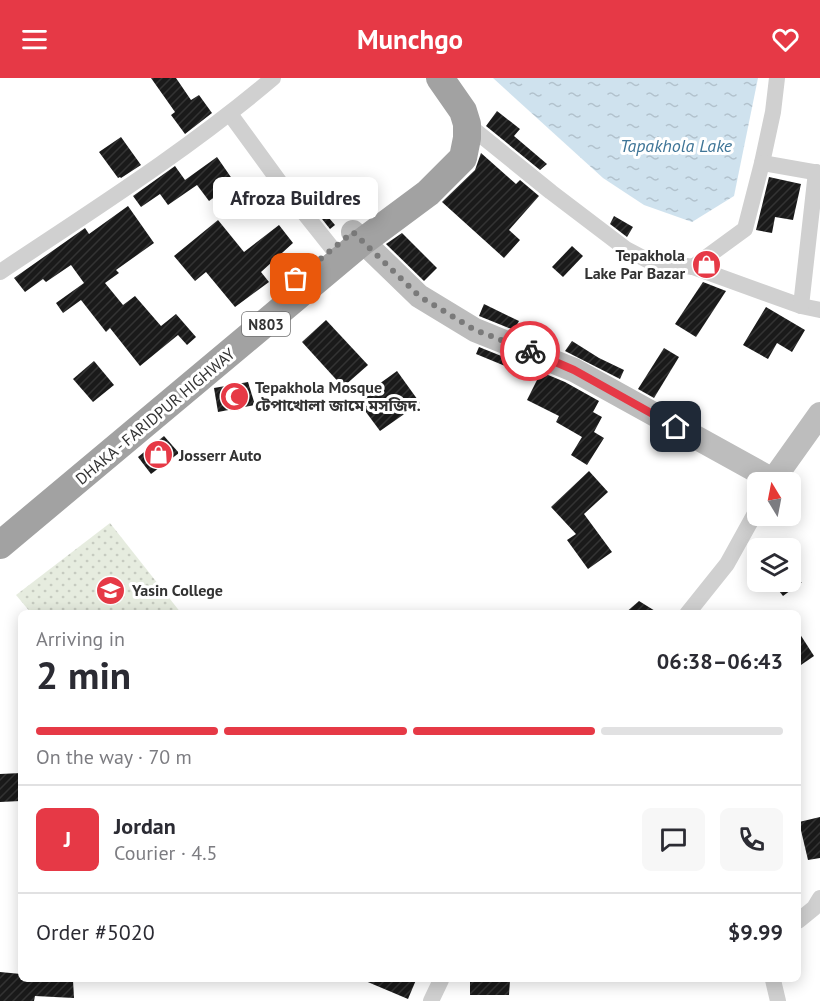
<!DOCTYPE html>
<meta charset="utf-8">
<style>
body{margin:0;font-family:"PT Sans","Noto Sans Bengali",sans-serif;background:#f7f7f7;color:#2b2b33;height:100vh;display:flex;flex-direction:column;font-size:22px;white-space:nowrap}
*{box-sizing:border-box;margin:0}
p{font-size:20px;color:#7c7c81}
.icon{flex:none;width:33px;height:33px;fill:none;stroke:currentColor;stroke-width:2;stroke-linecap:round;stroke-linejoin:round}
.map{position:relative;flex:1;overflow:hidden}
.drawer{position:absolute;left:18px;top:532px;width:783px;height:372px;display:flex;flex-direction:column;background:#fff;border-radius:9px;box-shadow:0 3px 15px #0003}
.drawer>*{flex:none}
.needle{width:39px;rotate:350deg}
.fabs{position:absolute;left:747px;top:394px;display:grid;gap:12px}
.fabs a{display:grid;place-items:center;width:54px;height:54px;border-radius:9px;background:#fff;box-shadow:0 3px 15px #0003;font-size:30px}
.pin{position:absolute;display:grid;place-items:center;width:51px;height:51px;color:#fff;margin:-26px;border-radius:12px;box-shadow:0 3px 9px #0006}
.courier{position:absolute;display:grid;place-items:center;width:60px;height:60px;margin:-30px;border:4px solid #e63946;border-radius:50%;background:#fff;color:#222;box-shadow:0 2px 8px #0007}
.bubble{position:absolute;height:42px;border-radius:9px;background:#fff;box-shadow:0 3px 15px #0003;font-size:20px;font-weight:700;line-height:42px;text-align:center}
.headline em{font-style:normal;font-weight:700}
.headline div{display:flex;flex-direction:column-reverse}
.headline{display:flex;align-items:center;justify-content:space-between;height:102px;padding:0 18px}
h1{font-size:39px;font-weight:700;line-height:45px}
.bar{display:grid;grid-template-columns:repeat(4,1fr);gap:9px 6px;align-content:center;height:72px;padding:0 18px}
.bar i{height:8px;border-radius:4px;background:#e1e1e2}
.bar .on{background:#e63946}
.bar p{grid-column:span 4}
.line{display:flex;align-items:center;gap:15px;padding:0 18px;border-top:2px solid #e1e1e2}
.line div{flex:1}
.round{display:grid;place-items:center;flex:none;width:63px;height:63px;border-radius:9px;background:#f7f7f7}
header{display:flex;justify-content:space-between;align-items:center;height:78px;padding:0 18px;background:#e63946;color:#fff;font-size:27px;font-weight:700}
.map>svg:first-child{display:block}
</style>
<header><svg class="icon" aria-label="menu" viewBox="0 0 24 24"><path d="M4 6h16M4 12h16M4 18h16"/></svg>Munchgo<svg class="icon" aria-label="heart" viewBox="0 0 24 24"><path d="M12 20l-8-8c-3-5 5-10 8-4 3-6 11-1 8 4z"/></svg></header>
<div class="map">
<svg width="820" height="923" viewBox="0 0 820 923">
<defs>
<pattern id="park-dots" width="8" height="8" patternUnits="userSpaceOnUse" patternTransform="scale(1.5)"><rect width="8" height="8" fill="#e6ecdf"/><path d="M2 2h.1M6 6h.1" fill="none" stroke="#c6cbc0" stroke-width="1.8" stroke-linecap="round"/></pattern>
<pattern id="water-ripples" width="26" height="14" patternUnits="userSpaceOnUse" patternTransform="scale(1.5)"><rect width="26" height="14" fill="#cfe2ee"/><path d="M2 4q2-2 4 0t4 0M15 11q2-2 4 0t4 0" fill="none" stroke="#b2c2cd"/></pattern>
<pattern id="building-hatch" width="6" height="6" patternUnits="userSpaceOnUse" patternTransform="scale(1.5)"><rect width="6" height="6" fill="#1a1a1a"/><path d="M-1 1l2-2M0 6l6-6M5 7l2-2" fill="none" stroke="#333"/></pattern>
</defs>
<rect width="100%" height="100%" fill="#fff"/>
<polygon fill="url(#park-dots)" points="110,445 181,535 31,535 16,517"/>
<polygon fill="url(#water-ripples)" points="493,0 758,0 734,118 692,144 644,127 603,100"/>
<g fill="url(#building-hatch)">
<polygon points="151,0 176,0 191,22 199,17 212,35 185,56 171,37 175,34"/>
<polygon points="497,33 520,51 514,58 547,86 540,92 486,48"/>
<polygon points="121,59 141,87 121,100 120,99 118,100 99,74"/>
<polygon points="481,75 516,106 520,102 539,118 509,152 520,162 504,180 442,124 475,92"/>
<polygon points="217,79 235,105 209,123 197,107 168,127 160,116 141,129 133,118 175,88 185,102"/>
<polygon points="769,99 801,106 793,142 775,139 772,155 756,152"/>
<polygon points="309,104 318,115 312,120 335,147 330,151 299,112"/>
<polygon points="128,128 154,165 116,192 119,195 105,205 123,227 135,218 161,248 176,236 196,259 187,267 178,257 140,288 110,250 106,254 81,222 63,235 56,225 84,205 71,187 46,204 43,201 25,214 14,200 85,150 89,156"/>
<polygon points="614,138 633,149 627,159 610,146"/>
<polygon points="218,142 244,174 279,147 293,165 261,194 269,204 235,229 206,194 195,203 174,178"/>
<polygon points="402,155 437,190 424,203 386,166"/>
<polygon points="572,168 583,178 563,199 552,189"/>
<polygon points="703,204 726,213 696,259 675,246"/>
<polygon points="484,226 519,243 514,252 479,238"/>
<polygon points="766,229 805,252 792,274 777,265 768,281 743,267"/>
<polygon points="326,242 368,287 343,309 302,264"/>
<polygon points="572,263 599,280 624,292 620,301 565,273"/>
<polygon points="479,269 521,286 517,293 476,276"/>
<polygon points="664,270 679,279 654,320 638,311"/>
<polygon points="94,283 114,307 93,324 73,301"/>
<polygon points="397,293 420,325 380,353 357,322"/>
<polygon points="541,294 565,304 599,323 593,334 602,339 594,354 604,360 587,387 571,377 582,359 556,344 559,338 527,322"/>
<polygon points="248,304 255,327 218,334 214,310"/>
<polygon points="164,358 179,375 151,396 138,379"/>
<polygon points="589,393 608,414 584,436 612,474 588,491 567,462 576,456 551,429"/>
<polygon points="772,504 802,504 783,518"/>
<polygon points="639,523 660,536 624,536"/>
<polygon points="798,553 814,578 798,589"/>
<polygon points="21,695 21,723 0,724 0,696"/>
<polygon points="820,739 820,780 808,782 799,744"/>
<polygon points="0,894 21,896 21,902 73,902 74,920 35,918 34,923 0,923"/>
<polygon points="363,902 416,902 408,921"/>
<polygon points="470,902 510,902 509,917 470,917"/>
</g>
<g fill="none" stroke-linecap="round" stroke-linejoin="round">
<g stroke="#d0d0d0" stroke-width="16">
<polyline points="230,36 281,106 332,170"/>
<polyline points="467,46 551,114 626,171 647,182 693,189 745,151 762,85 773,34 777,0"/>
<polyline points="762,85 820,95"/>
<polyline points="693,189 801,228 820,232"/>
<path d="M0 194C93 132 188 72 273 0"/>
<polyline points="801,228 816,94"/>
<polyline points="687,536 727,486 758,430"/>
<polyline points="798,843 814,830 820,820"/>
<polyline points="773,902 778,923"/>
<polyline points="431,923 441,902"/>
</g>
<polyline stroke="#bdbdbd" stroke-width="24" points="353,154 419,218 475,252 574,292 773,402 820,336"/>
<polyline stroke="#a2a2a2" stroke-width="28" points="0,467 362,164 428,115 463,80 467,60 467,46 463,33 440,0"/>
</g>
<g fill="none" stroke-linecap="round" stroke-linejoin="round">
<polyline stroke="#7a7a7a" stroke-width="6" stroke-dasharray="0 10.8" points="296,201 353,154 419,218 475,252 530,273"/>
<polyline stroke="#e63946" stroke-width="8" points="530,273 574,292 676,349"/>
</g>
<defs>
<symbol id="shop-disc" viewBox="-11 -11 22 22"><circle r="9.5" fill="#e63946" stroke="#fff"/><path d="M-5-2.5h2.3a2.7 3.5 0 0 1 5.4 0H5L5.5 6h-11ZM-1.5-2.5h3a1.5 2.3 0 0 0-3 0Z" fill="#fff"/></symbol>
<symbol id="mosque-disc" viewBox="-11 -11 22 22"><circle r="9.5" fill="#e63946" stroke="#fff"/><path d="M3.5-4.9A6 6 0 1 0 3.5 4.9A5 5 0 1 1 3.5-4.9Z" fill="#fff"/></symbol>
<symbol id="university-disc" viewBox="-11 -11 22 22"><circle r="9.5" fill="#e63946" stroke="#fff"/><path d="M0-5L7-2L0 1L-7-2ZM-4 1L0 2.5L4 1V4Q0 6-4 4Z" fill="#fff"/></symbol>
</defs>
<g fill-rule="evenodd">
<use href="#shop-disc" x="690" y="170" width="33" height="33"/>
<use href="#mosque-disc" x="218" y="302" width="33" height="33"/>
<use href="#shop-disc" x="142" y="360" width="33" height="33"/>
<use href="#university-disc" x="94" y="496" width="33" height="33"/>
</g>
<g text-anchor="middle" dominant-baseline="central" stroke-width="6" stroke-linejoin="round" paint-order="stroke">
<rect fill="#fff" stroke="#707070" stroke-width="1.5" x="242" y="234" width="48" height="24" rx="4.5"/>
<g font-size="15" font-weight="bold" fill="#333">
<text x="266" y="246">N803</text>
</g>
<g font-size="16" font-weight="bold" fill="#333" stroke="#fff" text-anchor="start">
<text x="685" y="177" text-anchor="end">Tepakhola<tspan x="685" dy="18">Lake Par Bazar</tspan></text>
<text x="255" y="309">Tepakhola Mosque<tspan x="255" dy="18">টেপাখোলা জামে মসজিদ.</tspan></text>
<text x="179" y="377">Josserr Auto</text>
<text x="132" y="512">Yasin College</text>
</g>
<g font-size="16" fill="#333" stroke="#fff">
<text transform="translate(155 338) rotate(-40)">DHAKA - FARIDPUR HIGHWAY</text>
</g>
<g font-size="18" font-style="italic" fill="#3f7597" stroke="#fff">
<text x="676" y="67">Tapakhola Lake</text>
</g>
</g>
</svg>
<div class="fabs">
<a><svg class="needle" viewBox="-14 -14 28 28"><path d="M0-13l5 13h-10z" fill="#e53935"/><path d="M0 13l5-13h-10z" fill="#7c7c81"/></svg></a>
<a><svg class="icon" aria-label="layers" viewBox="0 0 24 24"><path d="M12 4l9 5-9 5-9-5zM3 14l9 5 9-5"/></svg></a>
</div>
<div class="pin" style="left:296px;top:201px;background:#ea580c"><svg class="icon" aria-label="bag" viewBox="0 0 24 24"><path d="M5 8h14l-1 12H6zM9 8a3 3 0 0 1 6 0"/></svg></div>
<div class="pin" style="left:676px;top:349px;background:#1f2937"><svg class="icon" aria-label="home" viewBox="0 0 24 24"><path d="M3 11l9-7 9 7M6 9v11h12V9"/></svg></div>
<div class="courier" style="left:530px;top:273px"><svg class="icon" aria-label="bike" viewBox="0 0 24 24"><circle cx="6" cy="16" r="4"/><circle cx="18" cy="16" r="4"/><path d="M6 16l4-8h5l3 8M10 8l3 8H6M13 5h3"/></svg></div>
<div class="bubble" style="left:213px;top:99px;width:165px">Afroza Buildres</div>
<section class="drawer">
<div class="headline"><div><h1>2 min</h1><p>Arriving in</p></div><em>06:38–06:43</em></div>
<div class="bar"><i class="on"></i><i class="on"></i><i class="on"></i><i></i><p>On the way · 70 m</p></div>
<div class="line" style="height:108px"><b class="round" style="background:#e63946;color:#fff">J</b><div><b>Jordan</b><p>Courier · 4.5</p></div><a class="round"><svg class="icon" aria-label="chat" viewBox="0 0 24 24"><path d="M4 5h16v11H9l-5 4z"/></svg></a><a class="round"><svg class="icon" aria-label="phone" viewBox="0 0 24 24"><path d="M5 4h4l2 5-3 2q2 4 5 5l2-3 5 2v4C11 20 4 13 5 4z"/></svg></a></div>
<div class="line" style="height:78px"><div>Order #5020</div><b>$9.99</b></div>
</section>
</div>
